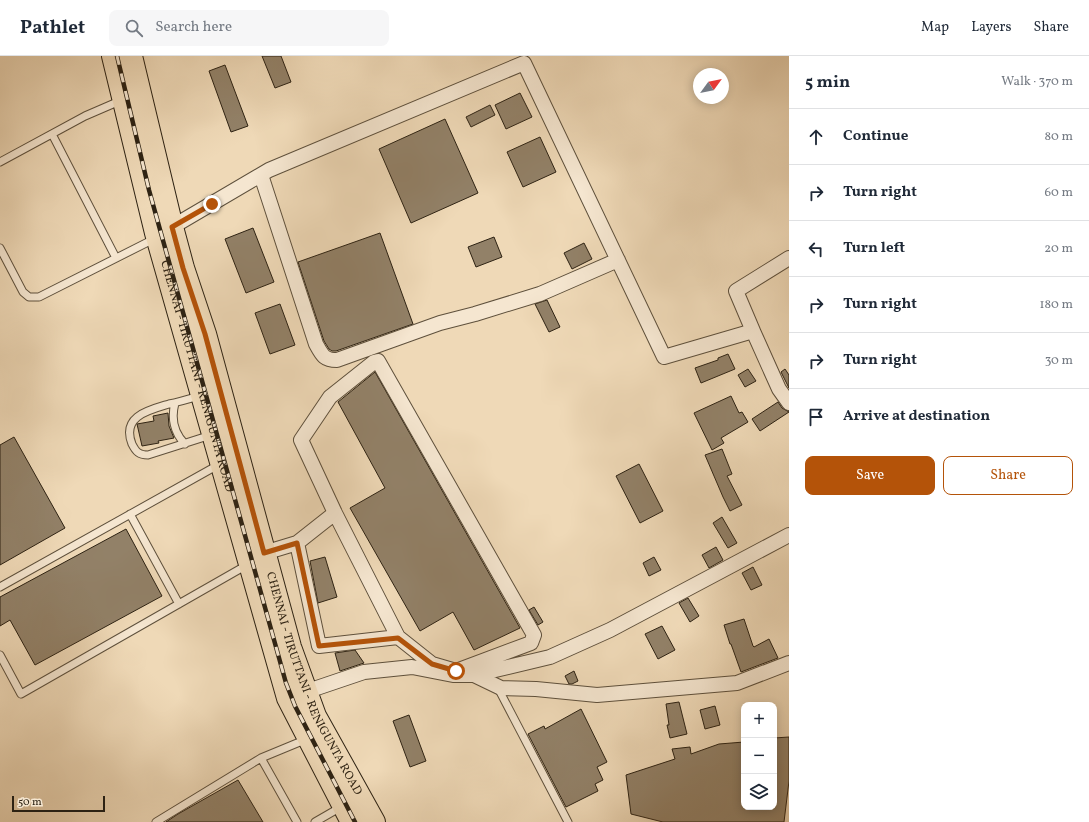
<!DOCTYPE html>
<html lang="en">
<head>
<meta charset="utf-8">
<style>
	body { margin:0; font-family:Vollkorn,serif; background:#f6f6f7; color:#1f2937 }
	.controls { position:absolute; right:12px; bottom:12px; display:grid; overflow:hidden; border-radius:8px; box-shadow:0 2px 10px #0003 }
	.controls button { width:36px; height:36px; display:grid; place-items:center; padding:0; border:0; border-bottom:1px solid #e0e1e3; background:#fff; color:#1f2937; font:20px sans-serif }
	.compass { position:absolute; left:693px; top:12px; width:36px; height:36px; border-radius:50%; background:#fff; box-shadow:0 2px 10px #0003; rotate:57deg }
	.scale { position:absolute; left:12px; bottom:10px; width:93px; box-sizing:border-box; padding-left:4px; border:2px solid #2d2213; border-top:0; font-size:11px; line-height:14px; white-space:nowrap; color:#2d2213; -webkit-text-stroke:3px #f5e6d0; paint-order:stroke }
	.stop { position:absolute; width:12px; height:12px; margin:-9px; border:3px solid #b45309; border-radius:50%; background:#fff }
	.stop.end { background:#b45309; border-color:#fff; box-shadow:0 1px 4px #0008 }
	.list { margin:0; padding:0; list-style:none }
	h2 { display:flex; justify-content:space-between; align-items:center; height:52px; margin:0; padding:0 16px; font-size:17px }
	h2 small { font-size:13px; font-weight:400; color:#747a83 }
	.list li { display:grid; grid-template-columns:26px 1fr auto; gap:12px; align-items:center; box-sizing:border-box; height:56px; padding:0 16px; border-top:1px solid #e0e1e3 }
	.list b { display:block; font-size:15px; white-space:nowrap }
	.list em { font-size:13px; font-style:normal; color:#747a83 }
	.actions { display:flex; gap:8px; padding:12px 16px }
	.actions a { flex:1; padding:9px 0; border:1px solid #b45309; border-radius:8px; text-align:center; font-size:14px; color:#b45309 }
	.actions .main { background:#b45309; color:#fff }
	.icon { flex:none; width:22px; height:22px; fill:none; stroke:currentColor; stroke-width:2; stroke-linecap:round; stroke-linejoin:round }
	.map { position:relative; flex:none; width:789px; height:766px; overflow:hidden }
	header { display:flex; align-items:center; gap:24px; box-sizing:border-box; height:56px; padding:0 20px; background:#fff; border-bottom:1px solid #e0e1e3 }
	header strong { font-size:19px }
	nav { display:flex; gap:22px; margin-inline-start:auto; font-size:14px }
	.search { width:280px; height:36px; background:#f6f6f7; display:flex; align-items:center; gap:10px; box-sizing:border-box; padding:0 14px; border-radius:8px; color:#747a83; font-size:15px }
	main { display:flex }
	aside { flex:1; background:#fff }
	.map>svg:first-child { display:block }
	.building { fill:#928168; stroke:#2d2213 }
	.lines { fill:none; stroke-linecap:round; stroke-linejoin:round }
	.lane-casing { stroke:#5e503c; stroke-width:9 }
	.street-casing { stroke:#5e503c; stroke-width:16 }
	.primary-casing { stroke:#2d2213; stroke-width:24 }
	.lane { stroke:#f5e6d0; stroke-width:7 }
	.street { stroke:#f5e6d0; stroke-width:14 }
	.primary { stroke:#efd9b7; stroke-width:22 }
	.rail-casing { stroke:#2d2213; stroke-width:4.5 }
	.rail { stroke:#f5e6d0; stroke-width:3; stroke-dasharray:9; stroke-linecap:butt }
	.route { stroke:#b45309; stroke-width:5 }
	.labels { text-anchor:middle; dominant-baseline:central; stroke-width:3.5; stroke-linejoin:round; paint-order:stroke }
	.street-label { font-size:12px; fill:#2d2213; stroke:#f5e6d0 }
</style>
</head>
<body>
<header>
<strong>Pathlet</strong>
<div class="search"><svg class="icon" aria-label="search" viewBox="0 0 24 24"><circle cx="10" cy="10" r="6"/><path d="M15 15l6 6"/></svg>Search here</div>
<nav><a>Map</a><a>Layers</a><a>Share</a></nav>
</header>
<main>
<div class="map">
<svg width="789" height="766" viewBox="0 0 789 766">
	<rect width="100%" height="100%" fill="#efd9b7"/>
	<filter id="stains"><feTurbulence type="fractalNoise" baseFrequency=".005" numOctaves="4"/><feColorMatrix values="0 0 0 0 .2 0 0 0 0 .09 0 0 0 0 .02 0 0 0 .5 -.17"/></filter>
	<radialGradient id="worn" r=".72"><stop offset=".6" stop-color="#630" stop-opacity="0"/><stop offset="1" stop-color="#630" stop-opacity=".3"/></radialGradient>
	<!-- building -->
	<path class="building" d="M 262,0 L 281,0 L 291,26 L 275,32 Z
		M 225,9 L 248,70 L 231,76 L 209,15 Z
		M 520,37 L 532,61 L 506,73 L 495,49 Z
		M 490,49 L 495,59 L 471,71 L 466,61 Z
		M 445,63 L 478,137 L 411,167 L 379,93 Z
		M 540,81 L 556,116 L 523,131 L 507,96 Z
		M 253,172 L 274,226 L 246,237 L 225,183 Z
		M 380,177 L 413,268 L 336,295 L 332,295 L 329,293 L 324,285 L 298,206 Z
		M 494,181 L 502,201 L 476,211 L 468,191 Z
		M 584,187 L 592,203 L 572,213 L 564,197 Z
		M 547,244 L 560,271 L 549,276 L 535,248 Z
		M 280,248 L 295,289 L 270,298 L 255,257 Z
		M 728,298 L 735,313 L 701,327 L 695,312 L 718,304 L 718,302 Z
		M 748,313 L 756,325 L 745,331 L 738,319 Z
		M 785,313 L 789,319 L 789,332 L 781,316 Z
		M 375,316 L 520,572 L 474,594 L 453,556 L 420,575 L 350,452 L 385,432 L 338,346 Z
		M 731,340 L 739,357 L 742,356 L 748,366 L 721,382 L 724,387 L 712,394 L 694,357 Z
		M 778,346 L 782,352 L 789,356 L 760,375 L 752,363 Z
		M 168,357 L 169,370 L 174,382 L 158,385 L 159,387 L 142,390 L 137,368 L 154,365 L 153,360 Z
		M 14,381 L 65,472 L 0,509 L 0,389 Z
		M 722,393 L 732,418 L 727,420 L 742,449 L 730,455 L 723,441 L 705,399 Z
		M 639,408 L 663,455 L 640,467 L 616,420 Z
		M 722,461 L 737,487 L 728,492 L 713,467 Z
		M 126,473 L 162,540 L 35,609 L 10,564 L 0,570 L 0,541 Z
		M 716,491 L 723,504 L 709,512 L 702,499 Z
		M 325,501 L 337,541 L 318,547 L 310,505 Z
		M 654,501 L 661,514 L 649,520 L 643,507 Z
		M 753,511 L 762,529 L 751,534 L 742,517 Z
		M 688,542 L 699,560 L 690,566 L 679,547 Z
		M 534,551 L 543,566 L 538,569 L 529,554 Z
		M 744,563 L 753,590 L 754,591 L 769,583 L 778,602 L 741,616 L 731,588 L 730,588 L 724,569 Z
		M 662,570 L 675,594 L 658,603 L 645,578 Z
		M 355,594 L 364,607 L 340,615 L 335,597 Z
		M 574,615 L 578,625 L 572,628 L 569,628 L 565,620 Z
		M 679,646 L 687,678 L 670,682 L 667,669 L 669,669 L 666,648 Z
		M 715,650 L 720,669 L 705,673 L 700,654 Z
		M 581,653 L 607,706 L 597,711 L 603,724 L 595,728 L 598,735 L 566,751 L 528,678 L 544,670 L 545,673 Z
		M 409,659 L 426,705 L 410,711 L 393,665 Z
		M 789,681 L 789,725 L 784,766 L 663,766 L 631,758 L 626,719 L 675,703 L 672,693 L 690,691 L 691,698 L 719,688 L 744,686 L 744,751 L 774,751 L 774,682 Z
		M 238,724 L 263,766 L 166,766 L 178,758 Z"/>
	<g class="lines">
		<!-- lane casing -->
		<g class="lane-casing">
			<path id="lane" d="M 52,78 L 116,202
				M 0,106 L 85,60 L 122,44
				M 0,192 L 23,236 L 29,241 L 39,241 L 156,182
				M 199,340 C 189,343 179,346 169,348 C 149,354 121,360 132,388 C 136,396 139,399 148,399 L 211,379
				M 175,347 C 171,362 174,377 185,388
				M 130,458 L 179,548
				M 0,531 L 220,408
				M 0,599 L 21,638 L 247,509
				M 498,632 L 568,766
				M 261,702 L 297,766
				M 156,766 L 261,702 L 307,683
				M 315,766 L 341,751"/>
		</g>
		<!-- street casing -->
		<g class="street-casing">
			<path id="street" d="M 261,119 L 316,288 C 322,299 324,304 337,304 L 440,267 L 475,258 L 540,238 L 618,204
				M 172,171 L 269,114 L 524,7 L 664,301 L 753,275 L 736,235 L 789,202
				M 753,275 L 779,333 L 789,347
				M 378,305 L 534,579 L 531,587 L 456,615 L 432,608 L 398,581 L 335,457 L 301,384 L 330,341 L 374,306 Z
				M 297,487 L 319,590 L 398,581
				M 264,497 L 297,487 L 335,457
				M 474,619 L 501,632 L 536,633 L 597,639 L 737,627 L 789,607
				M 299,638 L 364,616 L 412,611 L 453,619 L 474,619 L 550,601 L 610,574 L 789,479"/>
		</g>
		<!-- primary casing -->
		<g class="primary-casing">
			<g id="primary">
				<path id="s1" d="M 113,0 L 156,177 L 288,642 L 352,766"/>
				<path id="s2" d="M 131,0 L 172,171 L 183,212 L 205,278 L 290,591 L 315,660 L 374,766"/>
			</g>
		</g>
		<!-- lane -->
		<use href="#lane" class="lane"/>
		<!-- street -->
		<use href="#street" class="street"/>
		<!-- primary -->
		<use href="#primary" class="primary"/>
		<!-- rail casing -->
		<g class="rail-casing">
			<path id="rail" d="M 117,0 L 149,134 L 286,627 L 295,650 L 355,766"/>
		</g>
		<!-- rail -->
		<use href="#rail" class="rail"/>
	</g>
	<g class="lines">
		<!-- route -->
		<path class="route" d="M 212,148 L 172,171 L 183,212 L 205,278 L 264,497 L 297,487 L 319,590 L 398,582 L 432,608 L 456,615"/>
	</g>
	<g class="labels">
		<!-- street labels -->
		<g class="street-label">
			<text stroke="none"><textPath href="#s1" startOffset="331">CHENNAI - TIRUTTANI - RENIGUNTA ROAD</textPath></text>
			<text stroke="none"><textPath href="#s2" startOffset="655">CHENNAI - TIRUTTANI - RENIGUNTA ROAD</textPath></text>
		</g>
	</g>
	<rect width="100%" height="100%" filter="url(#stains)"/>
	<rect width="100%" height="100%" fill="url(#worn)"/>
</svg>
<div class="controls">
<button>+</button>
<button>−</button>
<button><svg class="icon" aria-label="layers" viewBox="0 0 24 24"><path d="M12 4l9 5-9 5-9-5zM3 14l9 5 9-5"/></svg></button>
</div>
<svg class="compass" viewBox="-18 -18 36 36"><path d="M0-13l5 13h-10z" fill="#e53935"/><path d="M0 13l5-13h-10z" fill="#747a83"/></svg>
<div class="scale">50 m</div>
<div class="stop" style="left:456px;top:615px"></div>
<div class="stop end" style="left:212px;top:148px"></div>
</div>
<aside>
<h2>5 min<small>Walk · 370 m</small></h2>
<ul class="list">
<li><svg class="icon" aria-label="ahead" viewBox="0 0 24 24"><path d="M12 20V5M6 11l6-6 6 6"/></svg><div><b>Continue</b></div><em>80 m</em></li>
<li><svg class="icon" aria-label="right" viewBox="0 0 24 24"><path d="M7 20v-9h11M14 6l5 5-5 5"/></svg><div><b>Turn right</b></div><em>60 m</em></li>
<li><svg class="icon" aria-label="left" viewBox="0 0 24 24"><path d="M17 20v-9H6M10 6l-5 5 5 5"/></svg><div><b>Turn left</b></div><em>20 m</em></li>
<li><svg class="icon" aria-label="right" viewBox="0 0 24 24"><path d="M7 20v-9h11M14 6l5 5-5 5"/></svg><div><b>Turn right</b></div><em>180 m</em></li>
<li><svg class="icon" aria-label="right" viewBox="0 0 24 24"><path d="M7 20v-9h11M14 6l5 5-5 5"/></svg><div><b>Turn right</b></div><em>30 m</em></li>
<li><svg class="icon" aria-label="arrive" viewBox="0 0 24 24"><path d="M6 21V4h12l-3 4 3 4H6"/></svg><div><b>Arrive at destination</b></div></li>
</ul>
<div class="actions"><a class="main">Save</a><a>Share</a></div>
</aside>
</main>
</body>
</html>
